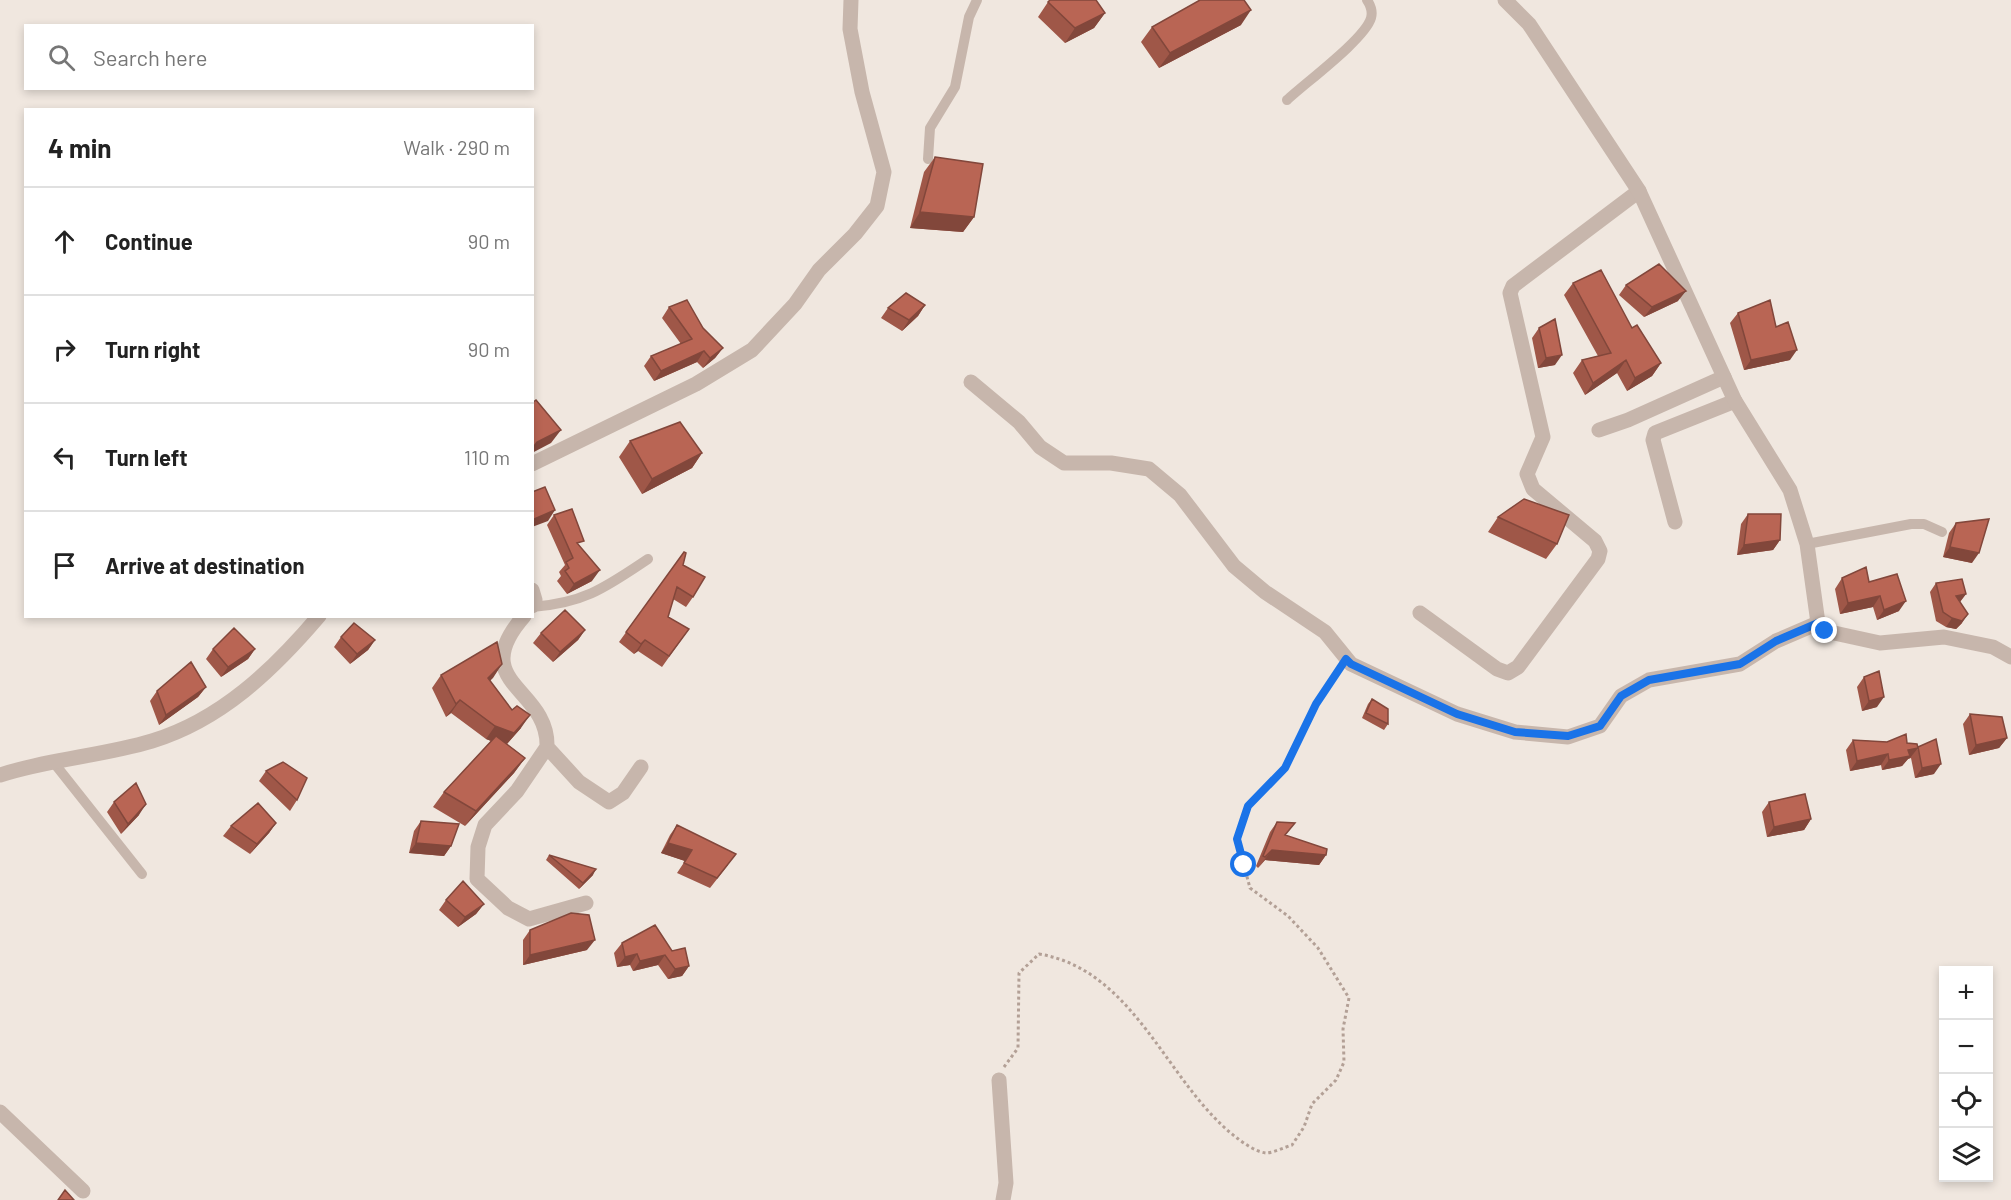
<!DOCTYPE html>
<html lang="en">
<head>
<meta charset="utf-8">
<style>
	body { margin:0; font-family:Barlow,sans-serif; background:#f2f2f2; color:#222 }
	.controls { position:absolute; right:18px; bottom:18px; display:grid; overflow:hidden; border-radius:0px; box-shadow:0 3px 9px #0003 }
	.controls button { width:54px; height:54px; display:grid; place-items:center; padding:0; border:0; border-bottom:2px solid #e0e0e0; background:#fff; color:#222; font:30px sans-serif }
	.stop { position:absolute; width:18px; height:18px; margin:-14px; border:4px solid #1a73e8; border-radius:50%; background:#fff }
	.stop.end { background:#1a73e8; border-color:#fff; box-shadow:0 2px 6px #0008 }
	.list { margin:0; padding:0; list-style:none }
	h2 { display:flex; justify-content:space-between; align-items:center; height:78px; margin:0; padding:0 24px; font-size:26px }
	h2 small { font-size:20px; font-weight:400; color:#767676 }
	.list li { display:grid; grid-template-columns:39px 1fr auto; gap:18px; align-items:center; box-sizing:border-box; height:108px; padding:0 24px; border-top:2px solid #e0e0e0 }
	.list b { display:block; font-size:22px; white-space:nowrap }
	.list em { font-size:20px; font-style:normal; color:#767676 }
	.icon { flex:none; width:33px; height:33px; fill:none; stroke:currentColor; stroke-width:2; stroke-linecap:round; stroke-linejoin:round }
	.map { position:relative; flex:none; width:2011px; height:1200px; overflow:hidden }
	.search { position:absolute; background:#fff; box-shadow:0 3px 9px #0003; left:24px; top:24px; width:510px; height:66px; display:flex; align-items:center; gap:15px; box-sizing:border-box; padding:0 21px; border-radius:0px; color:#767676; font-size:22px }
	.panel { position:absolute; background:#fff; box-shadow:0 3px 9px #0003; left:24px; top:108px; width:510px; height:510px; border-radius:0px }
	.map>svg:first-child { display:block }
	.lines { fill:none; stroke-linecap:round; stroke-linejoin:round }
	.path { stroke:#b3a096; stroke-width:3; stroke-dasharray:3 3; stroke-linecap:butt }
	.service { stroke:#c7b6ac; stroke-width:10 }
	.minor { stroke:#c7b6ac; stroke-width:15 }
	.tertiary { stroke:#c7b6ac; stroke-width:15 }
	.wall { fill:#9f5748 }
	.shaded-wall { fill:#82473b }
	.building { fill:#b96554; stroke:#82473b; stroke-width:1.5 }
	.route { stroke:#1a73e8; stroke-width:8 }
</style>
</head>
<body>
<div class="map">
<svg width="2011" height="1200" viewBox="0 0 2011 1200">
	<rect width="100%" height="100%" fill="#f0e7df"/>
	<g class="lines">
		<!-- path -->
		<path class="path" d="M 1004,1067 L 1018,1048 L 1019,973 L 1039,954 C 1136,970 1167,1085 1237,1138 C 1245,1144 1256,1152 1266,1153 C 1273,1153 1285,1147 1292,1145 L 1304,1127 L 1312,1104 L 1336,1080 L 1344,1062 L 1343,1029 L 1349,998 L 1318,948 L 1288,916 L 1250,888 L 1237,839 L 1248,806 L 1285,768 L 1316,704 L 1337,673"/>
		<!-- service -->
		<path class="service" d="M 1287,100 C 1305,83 1365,39 1371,18 C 1373,11 1371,6 1367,0
			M 928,159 L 930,128 L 955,87 L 969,17 L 977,0
			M 1807,544 L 1911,524 L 1924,524 L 1942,532
			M 532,607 C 585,603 606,587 648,559
			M 54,763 L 142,874"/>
		<!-- minor -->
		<path class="minor" d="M 971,382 L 1019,422 L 1040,447 L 1064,463 L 1111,463 L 1149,469 L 1180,495 L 1234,566 L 1265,592 L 1325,632 L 1351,664 L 1457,714 L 1515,732 L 1568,737 L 1600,726 L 1621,696 L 1649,680 L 1740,664 L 1776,641 L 1818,623
			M 1599,430 L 1628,420 L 1724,377
			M 532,464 L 696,384 L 752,350 L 795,304 L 819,270 L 855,234 L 877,206 L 884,172 L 862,92 L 850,29 L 851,0
			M 1675,522 L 1653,440 L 1655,433 L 1735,401
			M 532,590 L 535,600 L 532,606
			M 1420,613 L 1497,669 L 1508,673 L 1518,667 L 1598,559 L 1600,551 L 1595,541 L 1533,489 L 1527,474 L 1543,437 L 1510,293 L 1513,286 L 1639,191
			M 524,616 C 465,684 549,687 547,747 L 579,782 L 609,802 L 623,793 L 641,767
			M 547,747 L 517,791 L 485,825 L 478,847 L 477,879 L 508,908 L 529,919 L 586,903
			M 0,775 C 49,759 102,756 152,741 C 221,720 273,670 319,616
			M 999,1080 L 1006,1183 L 1003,1200
			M 0,1112 L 83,1191"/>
		<!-- tertiary -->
		<path class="tertiary" d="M 1505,0 L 1529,24 L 1639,191 L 1735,401 L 1790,490 L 1807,544 L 1818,623 L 1825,631 L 1880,643 L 1944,637 L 1993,647 L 2011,657"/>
	</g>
	<!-- wall -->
	<path class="wall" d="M 1048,2 L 1105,13 L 1094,28 L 1065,43 L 1038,17 Z
		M 1241,25 L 1159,68 L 1141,42 L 1152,27 Z
		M 935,157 L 974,217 L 963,232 L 910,228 L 924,172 Z
		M 1573,283 L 1632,328 L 1661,363 L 1652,376 L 1627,391 L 1617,373 L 1585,395 L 1573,373 L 1582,360 L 1598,356 L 1564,295 Z
		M 1626,285 L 1678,301 L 1644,317 L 1619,295 Z
		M 925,305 L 918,316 L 902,331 L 881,318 L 888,308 Z
		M 669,307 L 703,328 L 723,348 L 715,358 L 703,368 L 697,362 L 654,381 L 644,366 L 651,356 L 681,344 L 662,318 Z
		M 1738,313 L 1776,327 L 1790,360 L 1744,370 L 1730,323 Z
		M 1539,328 L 1555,365 L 1538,368 L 1532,338 Z
		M 630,441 L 702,453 L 692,468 L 642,494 L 619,457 Z
		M 1748,514 L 1780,540 L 1773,550 L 1737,555 L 1741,524 Z
		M 554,515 L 580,546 L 592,581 L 567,594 L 557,581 L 561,576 L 559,572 L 565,565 L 547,525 Z
		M 1498,517 L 1557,544 L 1546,559 L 1488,532 Z
		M 1956,523 L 1972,563 L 1943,557 L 1949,533 Z
		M 684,552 L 683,565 L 693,597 L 686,607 L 673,599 L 668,617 L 689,629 L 662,667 L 638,651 L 634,654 L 619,642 Z
		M 1842,578 L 1869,582 L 1899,611 L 1877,620 L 1873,607 L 1840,614 L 1835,589 Z
		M 1936,583 L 1966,594 L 1960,602 L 1962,623 L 1956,629 L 1946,627 L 1936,621 L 1930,592 Z
		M 585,630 L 578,640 L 553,662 L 533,643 L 541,633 Z
		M 341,637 L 375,640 L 368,650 L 350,664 L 334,647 Z
		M 213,649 L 255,649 L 248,659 L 221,677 L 206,659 Z
		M 502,664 L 490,681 L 521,728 L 507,744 L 525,758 L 514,773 L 465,826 L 433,807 L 444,792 L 491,741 L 486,739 L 451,713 L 446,717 L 432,688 L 441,675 Z
		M 1864,677 L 1877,707 L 1862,711 L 1857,687 Z
		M 206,687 L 198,697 L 159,725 L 150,701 L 157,691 Z
		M 1372,699 L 1388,724 L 1384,730 L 1362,718 L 1368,704 Z
		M 1970,714 L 2007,738 L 1999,748 L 1969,755 L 1963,724 Z
		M 1853,740 L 1907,743 L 1917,748 L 1934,774 L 1915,778 L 1911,758 L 1908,759 L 1902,766 L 1882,770 L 1881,765 L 1850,771 L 1846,750 Z
		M 266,771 L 297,800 L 290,811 L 259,781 Z
		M 114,802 L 139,815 L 121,834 L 107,812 Z
		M 1769,802 L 1811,819 L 1804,830 L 1767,837 L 1762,812 Z
		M 421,821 L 451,846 L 444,856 L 409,853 L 414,831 Z
		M 1277,822 L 1286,836 L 1326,855 L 1319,865 L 1265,860 L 1258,868 L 1256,866 L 1270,832 Z
		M 276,823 L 269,833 L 250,854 L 223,836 L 231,826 Z
		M 677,825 L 728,865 L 710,888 L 677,873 L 685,861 L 661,853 L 670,835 Z
		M 549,855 L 593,875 L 579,889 L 546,860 Z
		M 446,900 L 484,904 L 476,914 L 458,927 L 439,910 Z
		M 530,930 L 587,950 L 523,965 L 523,940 Z
		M 622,943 L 672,951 L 689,966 L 682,976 L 668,979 L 658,965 L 633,971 L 630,965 L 617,967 L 614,953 Z"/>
	<!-- shaded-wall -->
	<path class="shaded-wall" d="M 1251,10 L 1241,25 L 1159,68 L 1170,53 Z
		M 1105,13 L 1094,28 L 1065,43 L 1075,28 Z
		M 920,212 L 974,217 L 963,232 L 910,228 Z
		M 1686,291 L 1678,301 L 1644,317 L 1652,307 Z
		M 925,305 L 918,316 L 902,331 L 909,320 Z
		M 723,348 L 715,358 L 703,368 L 710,358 Z
		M 1797,350 L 1790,360 L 1744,370 L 1751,360 Z
		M 704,351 L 697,362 L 654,381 L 661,371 Z
		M 1562,355 L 1555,365 L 1538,368 L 1546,358 Z
		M 1626,360 L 1617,373 L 1585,395 L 1593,383 Z
		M 1661,363 L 1652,376 L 1627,391 L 1635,378 Z
		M 561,430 L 551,443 L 532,453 L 532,448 L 537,442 Z
		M 702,453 L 692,468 L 642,494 L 652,479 Z
		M 555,510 L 548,521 L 532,527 L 532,520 Z
		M 1780,540 L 1773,550 L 1737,555 L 1744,545 Z
		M 1950,547 L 1979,553 L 1972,563 L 1943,557 Z
		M 600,570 L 592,581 L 567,594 L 574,584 Z
		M 1966,594 L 1959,603 L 1956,596 Z
		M 1880,596 L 1873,607 L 1840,614 L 1848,603 Z
		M 1906,601 L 1899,611 L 1877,620 L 1884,610 Z
		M 1968,614 L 1962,623 L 1956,629 L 1946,627 L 1952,618 Z
		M 585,630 L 578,640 L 553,662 L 560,652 Z
		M 375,640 L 368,650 L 350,664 L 357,654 Z
		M 645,640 L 638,651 L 634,654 L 641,644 Z
		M 255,649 L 248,659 L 221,677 L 228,667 Z
		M 502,664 L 493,678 L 478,692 L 488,678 Z
		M 206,687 L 198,697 L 159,725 L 166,715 Z
		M 1884,697 L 1877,707 L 1862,711 L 1869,701 Z
		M 460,700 L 451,713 L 446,717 L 456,704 Z
		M 530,715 L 521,728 L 505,746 L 486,739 L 495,726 Z
		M 2007,738 L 1999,748 L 1969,755 L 1976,745 Z
		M 1918,748 L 1910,758 L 1908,759 L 1902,766 L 1882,770 L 1889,760 L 1908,750 Z
		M 1888,754 L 1881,765 L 1850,771 L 1857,761 Z
		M 525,758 L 514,773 L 465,826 L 476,811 Z
		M 1941,764 L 1934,774 L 1915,778 L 1922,768 Z
		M 146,804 L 139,815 L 121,834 L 128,824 Z
		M 1811,819 L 1804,830 L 1767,837 L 1774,827 Z
		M 276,823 L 269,833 L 250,854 L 257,844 Z
		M 416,843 L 451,846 L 444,856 L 409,853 Z
		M 668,843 L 692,850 L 685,861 L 661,853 Z
		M 1272,850 L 1326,855 L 1319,865 L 1265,860 L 1258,868 Z
		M 596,869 L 593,875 L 579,889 L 583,883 Z
		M 484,904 L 476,914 L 458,927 L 465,917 Z
		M 595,940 L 587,950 L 523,965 L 530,955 Z
		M 637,954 L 630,965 L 617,967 L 625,957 Z
		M 665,955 L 658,965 L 633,971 L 640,961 Z
		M 689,966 L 682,976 L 668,979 L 675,969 Z"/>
	<!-- building -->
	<path class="building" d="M 1050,0 L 1096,0 L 1105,13 L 1075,28 L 1048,2 Z
		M 1200,0 L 1244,0 L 1251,10 L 1170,53 L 1152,27 Z
		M 935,157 L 983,164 L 974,217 L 920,212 Z
		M 1659,264 L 1686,291 L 1652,307 L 1626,285 Z
		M 1601,270 L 1632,328 L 1637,325 L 1661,363 L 1635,378 L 1626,360 L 1593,383 L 1582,360 L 1611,353 L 1573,283 Z
		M 906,293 L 925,305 L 909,320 L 888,308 Z
		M 687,300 L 703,328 L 723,348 L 710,358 L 704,351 L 661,371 L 651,356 L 692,339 L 669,307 Z
		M 1770,300 L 1776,327 L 1788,322 L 1797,350 L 1751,360 L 1738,313 Z
		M 1555,319 L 1562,355 L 1546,358 L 1539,328 Z
		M 536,400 L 561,430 L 537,442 L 532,449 L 532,403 Z
		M 680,422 L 702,453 L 652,479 L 630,441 Z
		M 545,487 L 555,510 L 532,520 L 532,492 Z
		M 1524,499 L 1569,515 L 1557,544 L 1498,517 Z
		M 572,509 L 584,541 L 577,543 L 600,570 L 574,584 L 565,571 L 569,568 L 566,562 L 573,558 L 554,515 Z
		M 1748,514 L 1781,514 L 1780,540 L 1744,545 Z
		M 1989,519 L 1979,553 L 1950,547 L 1956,523 Z
		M 684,552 L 686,553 L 683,565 L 705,577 L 693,597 L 677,587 L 668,617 L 689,629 L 669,656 L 645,640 L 641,644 L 626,632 Z
		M 1866,567 L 1869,582 L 1897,574 L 1906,601 L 1884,610 L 1880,596 L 1848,603 L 1842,578 Z
		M 1962,579 L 1966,594 L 1956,596 L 1968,614 L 1962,621 L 1952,618 L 1943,612 L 1936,583 Z
		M 565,610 L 585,630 L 560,652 L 541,633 Z
		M 354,623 L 375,640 L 357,654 L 341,637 Z
		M 234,628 L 255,649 L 228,667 L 213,649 Z
		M 497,642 L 502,664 L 488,678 L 512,710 L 517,706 L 530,715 L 514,733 L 495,726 L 460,700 L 456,704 L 441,675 Z
		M 191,662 L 206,687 L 166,715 L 157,691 Z
		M 1879,671 L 1884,697 L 1869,701 L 1864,677 Z
		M 1372,699 L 1388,709 L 1388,724 L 1366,713 Z
		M 1970,714 L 2002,717 L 2007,738 L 1976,745 Z
		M 1906,734 L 1907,743 L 1917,744 L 1918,748 L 1908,750 L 1910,756 L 1889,760 L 1888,754 L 1857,761 L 1853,740 L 1887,742 Z
		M 496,736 L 525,758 L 476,811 L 444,792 Z
		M 1936,739 L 1941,764 L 1922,768 L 1918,747 Z
		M 283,762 L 307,778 L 297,800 L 266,771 Z
		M 136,783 L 146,804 L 128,824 L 114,802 Z
		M 1805,794 L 1811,819 L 1774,827 L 1769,802 Z
		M 258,803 L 276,823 L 257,844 L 231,826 Z
		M 421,821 L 459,824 L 451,846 L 416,843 Z
		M 1277,822 L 1295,823 L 1285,835 L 1327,849 L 1326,855 L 1272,850 L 1265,857 L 1263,856 Z
		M 677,825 L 736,854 L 717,878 L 684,863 L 692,850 L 668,843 Z
		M 549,855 L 596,869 L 583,883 Z
		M 463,881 L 484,904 L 465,917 L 446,900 Z
		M 571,913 L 589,915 L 595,940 L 530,955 L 530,930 Z
		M 655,925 L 672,951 L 685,948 L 689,966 L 675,969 L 665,955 L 640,961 L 637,954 L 625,957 L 622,943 Z
		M 65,1190 L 74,1200 L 58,1200 Z"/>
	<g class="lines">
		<!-- route -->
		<path class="route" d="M 1244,865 L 1237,839 L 1248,806 L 1285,768 L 1316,704 L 1346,659 L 1351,664 L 1457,714 L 1515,732 L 1568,736 L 1600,726 L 1621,696 L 1649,680 L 1740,664 L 1776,641 L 1818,623 L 1825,631"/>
	</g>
</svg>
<div class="controls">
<button>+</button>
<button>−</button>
<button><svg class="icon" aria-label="locate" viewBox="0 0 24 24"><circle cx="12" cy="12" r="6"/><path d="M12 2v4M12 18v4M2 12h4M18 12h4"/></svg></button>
<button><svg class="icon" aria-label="layers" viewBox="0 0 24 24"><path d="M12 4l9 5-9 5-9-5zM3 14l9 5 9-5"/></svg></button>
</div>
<div class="stop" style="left:1244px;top:865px"></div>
<div class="stop end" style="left:1825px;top:631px"></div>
<div class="search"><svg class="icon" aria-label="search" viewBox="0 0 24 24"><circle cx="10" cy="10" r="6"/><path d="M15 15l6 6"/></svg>Search here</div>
<section class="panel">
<h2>4 min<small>Walk · 290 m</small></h2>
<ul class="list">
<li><svg class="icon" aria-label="ahead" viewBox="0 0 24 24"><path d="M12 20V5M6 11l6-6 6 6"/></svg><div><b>Continue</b></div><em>90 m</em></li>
<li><svg class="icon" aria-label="right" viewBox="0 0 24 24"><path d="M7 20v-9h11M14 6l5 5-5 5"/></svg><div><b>Turn right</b></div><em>90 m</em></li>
<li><svg class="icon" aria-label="left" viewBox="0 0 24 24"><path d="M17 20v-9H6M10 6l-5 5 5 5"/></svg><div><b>Turn left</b></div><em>110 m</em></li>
<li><svg class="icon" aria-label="arrive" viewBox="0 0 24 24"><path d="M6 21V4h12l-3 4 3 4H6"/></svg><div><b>Arrive at destination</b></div></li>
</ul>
</section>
</div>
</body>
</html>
